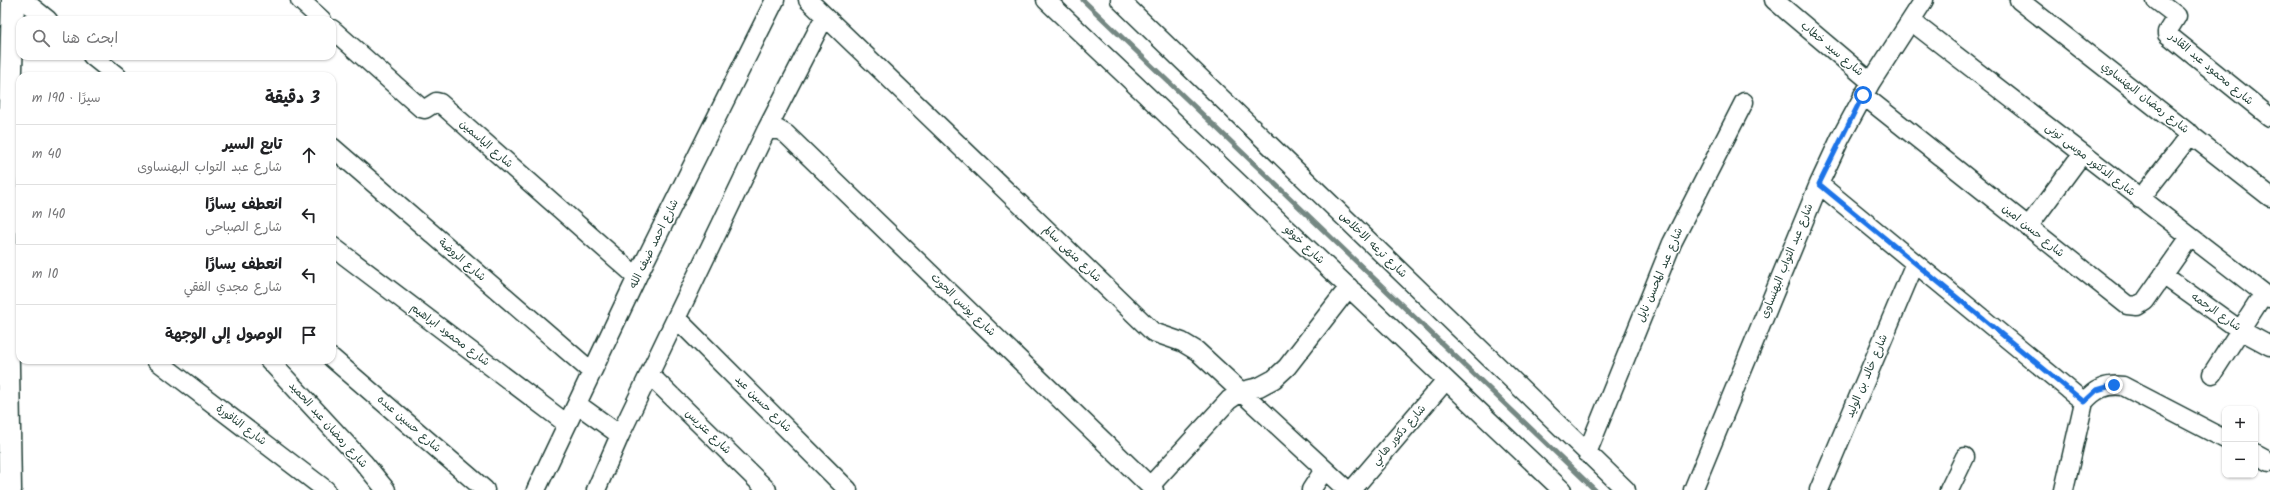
<!DOCTYPE html>
<html lang="ar">
<head>
<meta charset="utf-8">
<style>
	body { margin:0; font-family:Kalam,"Playpen Sans Arabic",sans-serif; background:#f6f6f6; color:#202124; direction:rtl }
	.controls { position:absolute; right:12px; bottom:12px; display:grid; overflow:hidden; border-radius:8px; box-shadow:0 1px 3px #0004 }
	.controls button { width:36px; height:36px; display:grid; place-items:center; padding:0; border:0; border-bottom:1px solid #e0e0e0; background:#fff; color:#202124; font:20px sans-serif }
	.stop { position:absolute; width:12px; height:12px; margin:-9px; border:3px solid #1a73e8; border-radius:50%; background:#fff }
	.stop.end { background:#1a73e8; border-color:#fff; box-shadow:0 1px 4px #0008 }
	.list { margin:0; padding:0; list-style:none }
	h2 { display:flex; justify-content:space-between; align-items:center; height:52px; margin:0; padding:0 16px; font-size:17px }
	h2 small { font-size:13px; font-weight:400; color:#757577 }
	.list li { display:grid; grid-template-columns:26px 1fr auto; gap:12px; align-items:center; box-sizing:border-box; height:60px; padding:0 16px; border-top:1px solid #e0e0e0 }
	.list b { display:block; font-size:15px; white-space:nowrap }
	.list p { margin:0; font-size:13px; white-space:nowrap; color:#757577 }
	.list em { font-size:13px; font-style:normal; color:#757577 }
	.icon { flex:none; width:22px; height:22px; fill:none; stroke:currentColor; stroke-width:2; stroke-linecap:round; stroke-linejoin:round }
	.map { position:relative; flex:none; width:2270px; height:490px; overflow:hidden; direction:ltr }
	.search { position:absolute; background:#fff; box-shadow:0 1px 3px #0004; left:16px; top:16px; width:320px; height:44px; display:flex; align-items:center; gap:10px; box-sizing:border-box; padding:0 14px; border-radius:12px; color:#757577; font-size:15px }
	.panel { position:absolute; background:#fff; box-shadow:0 1px 3px #0004; left:16px; top:72px; width:320px; height:292px; border-radius:12px; direction:rtl }
	.map>svg:first-child { display:block }
	.lines { fill:none; stroke-linecap:round; stroke-linejoin:round }
	.stream { stroke:#758883; stroke-width:5 }
	.minor-casing { stroke:#1f3d34; stroke-width:21 }
	.secondary-casing { stroke:#1f3d34; stroke-width:25 }
	.minor { stroke:#fff; stroke-width:18 }
	.secondary { stroke:#fff; stroke-width:22 }
	.route { stroke:#1a73e8; stroke-width:5 }
	.labels { text-anchor:middle; dominant-baseline:central; stroke-width:3; stroke-linejoin:round; paint-order:stroke }
	.street-label { font-size:11px; fill:#1f3d34; stroke:#fff }
</style>
</head>
<body>
<div class="map">
<svg width="2270" height="490" viewBox="0 0 2270 490">
	<rect width="100%" height="100%" fill="#fff"/>
	<filter id="ink" filterUnits="userSpaceOnUse"><feTurbulence type="fractalNoise" baseFrequency=".025" numOctaves="2"/><feDisplacementMap in="SourceGraphic" scale="8" xChannelSelector="R" yChannelSelector="G"/><feConvolveMatrix kernelMatrix="1 2 1 2 8 2 1 2 1" color-interpolation-filters="sRGB"/></filter>
	<g filter="url(#ink)">
		<g class="lines">
			<!-- stream -->
			<path class="stream" d="M 1083,0 L 1595,490"/>
			<!-- minor casing -->
			<g class="minor-casing">
				<path id="minor" d="M 23,0 L 48,20
					M 300,0 L 322,20
					M 808,0 L 1153,332 L 1182,342 L 1197,351 L 1347,490
					M 1046,0 L 1562,490
					M 1120,0 L 1626,490
					M 1774,0 L 1871,82
					M 2019,0 L 2270,197
					M 2156,0 L 2177,16 L 2167,32 L 2167,34 L 2270,117
					M 1911,21 L 2270,298
					M 332,29 L 421,108 L 425,109 L 436,102 L 440,103 L 637,277
					M 92,56 L 117,76
					M 1863,95 L 2127,305 L 2137,306 L 2145,301 L 2190,237
					M 767,129 L 779,130 L 786,134 L 1154,490
					M 332,147 L 592,372
					M 1819,184 L 2084,402
					M 2140,199 L 2191,134
					M 2028,227 L 2082,154
					M 6,246 L 20,257
					M 332,246 L 567,424
					M 2163,275 L 2240,330 L 2270,346
					M 677,319 L 848,490
					M 332,358 L 485,490
					M 156,360 L 326,490
					M 269,360 L 363,462 L 386,490
					M 2212,374 L 2263,295
					M 650,375 L 767,490
					M 577,404 L 620,435
					M 1587,453 L 1672,243 L 1744,102
					M 2255,454 L 2270,462
					M 1150,486 L 1229,400 L 1242,391 L 1259,387 L 1274,379 L 1287,367 L 1349,287
					M 536,490 L 637,277 L 775,0
					M 596,490 L 620,435 L 767,129 L 825,16
					M 1311,490 L 1324,470
					M 1352,490 L 1446,380
					M 1693,490 L 1819,184 L 1840,139 L 1871,82 L 1924,0
					M 1819,490 L 1915,263
					M 1949,490 L 1965,457
					M 2064,490 L 2084,402 C 2095,389 2106,384 2123,386 L 2225,439"/>
			</g>
			<!-- secondary casing -->
			<g class="secondary-casing">
				<path id="secondary" d="M 10,490 L 6,246 L 13,0"/>
			</g>
			<!-- minor -->
			<use href="#minor" class="minor"/>
			<!-- secondary -->
			<use href="#secondary" class="secondary"/>
		</g>
	</g>
	<g class="lines" filter="url(#ink)">
		<!-- route -->
		<path class="route" d="M 1863,95 L 1819,184 L 2084,402 L 2097,390 L 2114,385"/>
	</g>
	<g class="labels">
		<!-- street labels -->
		<g class="street-label">
			<text transform="translate(1832 49) rotate(40)">شارع سيد خطاب</text>
			<text transform="translate(2211 69) rotate(40)">شارع محمود عبد القادر</text>
			<text transform="translate(2145 98) rotate(38)">شارع رمضان البهنساوي</text>
			<text transform="translate(486 144) rotate(41)">شارع الياسمين</text>
			<text transform="translate(2090 160) rotate(38)">شارع الدكتور موسى تونى</text>
			<text transform="translate(2033 231) rotate(39)">شارع حسن امين</text>
			<text transform="translate(654 244) rotate(-64)">شارع احمد ضيف الله</text>
			<text transform="translate(1304 245) rotate(43)">شارع خوفو</text>
			<text transform="translate(1373 245) rotate(44)">شارع ترعه الاخلاص</text>
			<text transform="translate(1072 254) rotate(44)">شارع منهى سالم</text>
			<text transform="translate(462 260) rotate(41)">شارع الروضة</text>
			<text transform="translate(1787 261) rotate(-68)">شارع عبد التواب البهنساوى</text>
			<text transform="translate(1660 275) rotate(-67)">شارع عبد المحسن نايل</text>
			<text transform="translate(963 305) rotate(44)">شارع يونس الحوت</text>
			<text transform="translate(2216 312) rotate(35)">شارع الرحمه</text>
			<text transform="translate(450 335) rotate(37)">شارع محمود ابراهيم</text>
			<text transform="translate(1867 376) rotate(-67)">شارع خالد بن الوليد</text>
			<text transform="translate(763 404) rotate(45)">شارع حسين عيد</text>
			<text transform="translate(409 424) rotate(41)">شارع حسين عبده</text>
			<text transform="translate(241 425) rotate(37)">شارع النافورة</text>
			<text transform="translate(328 425) rotate(48)">شارع رمضان عبد الحميد</text>
			<text transform="translate(708 432) rotate(44)">شارع عتريس</text>
			<text transform="translate(1399 435) rotate(-49)">شارع دكتور هاني</text>
		</g>
	</g>
</svg>
<div class="controls">
<button>+</button>
<button>−</button>
</div>
<div class="stop" style="left:1863px;top:95px"></div>
<div class="stop end" style="left:2114px;top:385px"></div>
<div class="search"><svg class="icon" aria-label="search" viewBox="0 0 24 24"><circle cx="10" cy="10" r="6"/><path d="M15 15l6 6"/></svg>ابحث هنا</div>
<section class="panel">
<h2>3 دقيقة<small>سيرًا · 190 m</small></h2>
<ul class="list">
<li><svg class="icon" aria-label="ahead" viewBox="0 0 24 24"><path d="M12 20V5M6 11l6-6 6 6"/></svg><div><b>تابع السير</b><p>شارع عبد التواب البهنساوى</p></div><em>40 m</em></li>
<li><svg class="icon" aria-label="left" viewBox="0 0 24 24"><path d="M17 20v-9H6M10 6l-5 5 5 5"/></svg><div><b>انعطف يسارًا</b><p>شارع الصباحى</p></div><em>140 m</em></li>
<li><svg class="icon" aria-label="left" viewBox="0 0 24 24"><path d="M17 20v-9H6M10 6l-5 5 5 5"/></svg><div><b>انعطف يسارًا</b><p>شارع مجدي الفقي</p></div><em>10 m</em></li>
<li><svg class="icon" aria-label="arrive" viewBox="0 0 24 24"><path d="M6 21V4h12l-3 4 3 4H6"/></svg><div><b>الوصول إلى الوجهة</b></div></li>
</ul>
</section>
</div>
</body>
</html>
